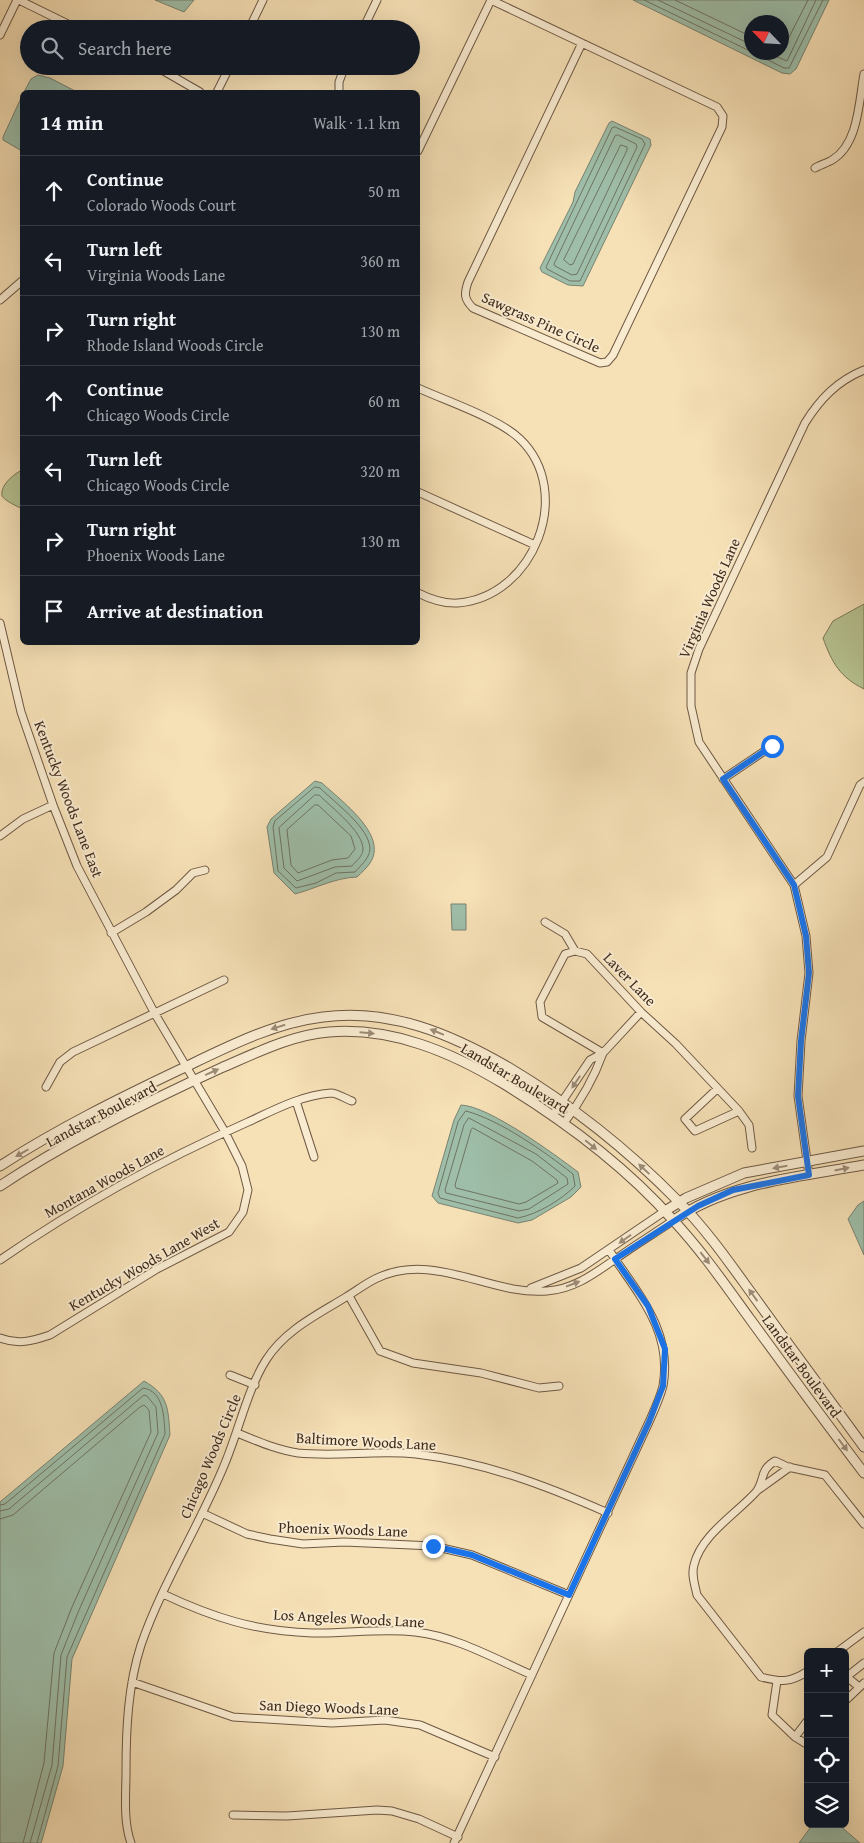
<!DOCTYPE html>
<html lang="en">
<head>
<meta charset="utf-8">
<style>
	body { margin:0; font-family:"Gentium Book Plus",serif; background:#20242c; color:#f1f3f6 }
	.controls { position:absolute; right:15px; bottom:15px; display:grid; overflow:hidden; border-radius:8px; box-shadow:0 5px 20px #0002 }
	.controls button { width:45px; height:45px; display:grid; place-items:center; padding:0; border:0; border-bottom:1px solid #363941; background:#171b24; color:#f1f3f6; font:25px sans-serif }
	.compass { position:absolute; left:744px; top:15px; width:45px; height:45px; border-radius:50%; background:#171b24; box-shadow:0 5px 20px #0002; rotate:295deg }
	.stop { position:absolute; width:15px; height:15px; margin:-11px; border:4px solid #1a73e8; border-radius:50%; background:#fff }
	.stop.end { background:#1a73e8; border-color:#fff; box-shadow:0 1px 5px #0008 }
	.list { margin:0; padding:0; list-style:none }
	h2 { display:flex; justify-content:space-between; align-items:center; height:65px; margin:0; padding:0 20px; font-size:21px }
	h2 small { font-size:16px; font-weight:400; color:#9ea1a6 }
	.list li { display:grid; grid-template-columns:32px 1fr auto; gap:15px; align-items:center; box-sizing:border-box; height:70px; padding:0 20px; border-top:1px solid #363941 }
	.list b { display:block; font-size:19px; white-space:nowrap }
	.list p { margin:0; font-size:16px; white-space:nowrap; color:#9ea1a6 }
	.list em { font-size:16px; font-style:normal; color:#9ea1a6 }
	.icon { flex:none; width:28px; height:28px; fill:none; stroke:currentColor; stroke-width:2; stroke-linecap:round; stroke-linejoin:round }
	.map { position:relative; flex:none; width:864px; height:1843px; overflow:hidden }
	.search { position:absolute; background:#171b24; box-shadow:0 5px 20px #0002; left:20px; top:20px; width:400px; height:55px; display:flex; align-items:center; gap:12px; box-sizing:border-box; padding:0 18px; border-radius:28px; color:#9ea1a6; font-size:19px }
	.panel { position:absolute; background:#171b24; box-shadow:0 5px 20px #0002; left:20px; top:90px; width:400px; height:555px; border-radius:8px }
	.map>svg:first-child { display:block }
	.green { fill:#b7c392; stroke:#7b7758 }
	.water { fill:#9ebea9; stroke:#788371; fill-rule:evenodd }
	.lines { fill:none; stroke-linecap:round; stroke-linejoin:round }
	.shore { stroke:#6e7463; stroke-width:1 }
	.minor-casing { stroke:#6d5843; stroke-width:9 }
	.tertiary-casing { stroke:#6d5843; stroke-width:11 }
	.minor { stroke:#f9ebd0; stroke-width:7 }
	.tertiary { stroke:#f9ebd0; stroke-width:9 }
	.oneway { fill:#9c8b76 }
	.route { stroke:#1a73e8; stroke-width:6 }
	.labels { text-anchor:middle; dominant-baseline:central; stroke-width:4; stroke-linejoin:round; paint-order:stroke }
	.street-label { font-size:15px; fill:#3f2b1d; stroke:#f9ebd0 }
</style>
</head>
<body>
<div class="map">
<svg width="864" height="1843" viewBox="0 0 864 1843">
	<rect width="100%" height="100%" fill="#f6e0b6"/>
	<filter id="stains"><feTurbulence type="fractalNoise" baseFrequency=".004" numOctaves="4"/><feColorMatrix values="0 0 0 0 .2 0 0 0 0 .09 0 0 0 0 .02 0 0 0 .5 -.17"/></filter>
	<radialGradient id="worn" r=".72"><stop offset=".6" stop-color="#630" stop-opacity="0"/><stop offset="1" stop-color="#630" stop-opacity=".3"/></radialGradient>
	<!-- green -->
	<path class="green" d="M 22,470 L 22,509 C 17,506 5,501 2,496 C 0,485 14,474 22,470 Z
		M 864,604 L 864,689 C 840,677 832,663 823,638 L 833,621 Z"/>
	<!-- water -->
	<path class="water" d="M 155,0 L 194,0 L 184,12 Z
		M 633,0 L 829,0 L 796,69 L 790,74 L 782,73 ZM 752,22 L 782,22 L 782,52 L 752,52 Z
		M 38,75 L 50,78 L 77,92 L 24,92 L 31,79 Z
		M 22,96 L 22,151 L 3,140 L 3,137 Z
		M 612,121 L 650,139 L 651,145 L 583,286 L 568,285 L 542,272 L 540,268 L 573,202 L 575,192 L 609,123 Z
		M 315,781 L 322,783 C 340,800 389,835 370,863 C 367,868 361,873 357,877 C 334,878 317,888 295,894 L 274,873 L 267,827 L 271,819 Z
		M 451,904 L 466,904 L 466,930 L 452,930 Z
		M 461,1105 C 489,1106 554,1154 578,1172 L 581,1187 L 571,1197 L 532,1220 L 518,1223 L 438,1203 L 432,1196 L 454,1120 Z
		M 864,1201 L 864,1255 L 848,1219 L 858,1205 Z
		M 144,1381 C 169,1395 168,1409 170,1435 L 72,1659 L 63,1766 L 42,1840 L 41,1843 L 0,1843 L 0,1502 Z
		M 813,1824 L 838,1824 L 860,1843 L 799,1843 Z"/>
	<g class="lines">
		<!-- shore -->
		<path class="shore" d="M 644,0 L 752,52
			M 658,0 L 752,45
			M 675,0 L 752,37
			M 782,51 L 808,0
			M 752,52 L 784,68 L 789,68 L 823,0
			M 766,52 L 787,61 L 816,0
			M 615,127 L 642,139 L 645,144 L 580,281 L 570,281 L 547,269 L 546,267 L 612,128 Z
			M 618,135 L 636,144 L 637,147 L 577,274 L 572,275 L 555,266 L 554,264 L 615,136 Z
			M 621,145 L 627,147 L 627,150 L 573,264 L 570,265 L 564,260 Z
			M 315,787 L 320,788 C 334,802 370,828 370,849 C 369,859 361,865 355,872 L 336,873 L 316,883 L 296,888 L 278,871 L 273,827 L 275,821 Z
			M 315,795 L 319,795 C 331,807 364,832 363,850 C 362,857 356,861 352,866 L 335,867 L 297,881 L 284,868 L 279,828 Z
			M 315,805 L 318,805 L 351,836 L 355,849 L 348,858 L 332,860 L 298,873 L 291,865 L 287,830 Z
			M 466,1111 C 500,1120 545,1152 573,1174 L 575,1186 C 561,1200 538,1214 518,1218 L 440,1198 L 438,1193 L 458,1122 Z
			M 469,1118 L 536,1154 L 567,1178 L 568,1184 L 529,1209 L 519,1211 L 446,1193 L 445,1190 L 464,1125 Z
			M 473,1128 L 532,1161 L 557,1180 L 558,1183 L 526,1202 L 519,1204 L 456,1188 L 455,1185 L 471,1130 Z
			M 0,1505 L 5,1504 L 143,1388 C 164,1391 164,1418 165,1434 L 67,1657 L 58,1766 L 37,1843
			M 0,1511 L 9,1509 L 144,1395 L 147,1396 L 156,1407 L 158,1433 L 79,1610 L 61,1655 L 52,1765 L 30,1843
			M 0,1519 L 13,1515 L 140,1407 L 144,1405 L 149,1410 L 151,1432 L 72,1607 L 54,1653 L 44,1763 L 23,1843"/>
		<!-- minor casing -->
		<g class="minor-casing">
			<path id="minor" d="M 19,0 L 78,29
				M 491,0 L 717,107 L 723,116 L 722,127 L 613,355 L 607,362 L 600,363 L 473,308 C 464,299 464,294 468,282 L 582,43
				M 249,29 L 263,0
				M 363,29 L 377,0
				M 0,35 L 17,0
				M 155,66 L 200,92
				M 217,92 L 230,66
				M 339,92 L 339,82 L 345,66
				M 418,151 L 491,0
				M 815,168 C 820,165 827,163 832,160 C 859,144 859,100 864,74
				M 0,300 L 22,281
				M 418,388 C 446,401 498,418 520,439 C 575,492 534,597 458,603 C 444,604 430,599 418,593
				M 418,492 L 535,545
				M 0,623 L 21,712 L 53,805 L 77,866 L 155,1014 L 225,1132 L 242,1166 L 248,1190 L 243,1212 L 229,1232 L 157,1269 L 50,1335 C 32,1341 18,1345 0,1338
				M 723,779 L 772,746
				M 0,836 L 23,819 L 53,805
				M 794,885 L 827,857 L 860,785 L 864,782
				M 545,922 L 565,934 L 575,951
				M 111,933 L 146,912 L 176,890 L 193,873 L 205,870
				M 603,1053 L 542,1017 L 540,1002 L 565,954 L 575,951 L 587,954 L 641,1012 L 676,1044 L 739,1111 L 749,1125 L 752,1148
				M 46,1087 L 60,1062 L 73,1052 L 224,980
				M 717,1089 L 685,1119 L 695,1131 L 739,1111
				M 296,1101 L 314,1157
				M 553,1115 L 590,1060 L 603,1053 L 641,1012
				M 564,1123 C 580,1102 594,1078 603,1053
				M 809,1175 L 798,1096 L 801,1041 L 809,973 L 806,936 L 794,885 L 699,742 L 691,706 L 691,673 L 699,649 L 805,423 C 820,399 837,381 864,370
				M 0,1260 C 78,1206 162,1160 248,1122 C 274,1110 302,1095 331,1093 C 337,1093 346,1099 352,1101
				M 531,1288 L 581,1268 L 665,1211
				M 349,1296 L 380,1351 L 413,1363 L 481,1373 L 539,1388 L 559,1386
				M 230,1375 L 255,1385
				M 237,1433 C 257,1441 277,1450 298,1453 C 337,1457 377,1450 416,1454 C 484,1462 545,1485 608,1513
				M 758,1490 L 790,1467
				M 202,1513 L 247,1534 L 270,1539 L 303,1544 L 344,1542 L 433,1546 L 472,1555 L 569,1595
				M 163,1594 C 214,1618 255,1631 312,1633 C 346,1634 381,1628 415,1632 C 455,1636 495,1659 532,1675
				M 837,1652 L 864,1632
				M 808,1671 C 790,1683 781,1682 761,1677 L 697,1595 C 695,1585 691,1575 694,1565 C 701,1535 736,1514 756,1492 C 765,1481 759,1470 775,1461 L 788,1467 L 825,1475 L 864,1524
				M 847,1677 L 859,1687
				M 845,1678 L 864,1663
				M 777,1681 L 772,1715 L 795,1737 L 808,1745
				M 132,1682 L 233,1717 L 332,1723 L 385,1720 L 420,1725 L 495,1757
				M 845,1701 L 864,1683
				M 795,1737 L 808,1720
				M 233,1815 L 287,1816 L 377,1810 L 392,1811 L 419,1819 L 458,1837
				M 131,1843 C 123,1821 126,1794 126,1771 C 126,1729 128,1685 141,1645 C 162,1584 198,1528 223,1468 C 238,1434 247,1390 266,1360 C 285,1330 317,1315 346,1297 C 356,1291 365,1284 375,1279 C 434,1250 490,1296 547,1291 C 575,1289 595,1273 617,1258 C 635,1245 655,1233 674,1220
				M 454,1843 L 649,1422 C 654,1411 660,1398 663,1386 C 673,1330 637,1293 609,1250"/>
		</g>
		<!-- tertiary casing -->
		<g class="tertiary-casing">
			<path id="tertiary" d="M 0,1166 C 57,1129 120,1098 181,1069 C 227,1047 273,1023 323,1017 C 390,1008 451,1034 508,1067 C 570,1104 627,1149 678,1201 C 707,1230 731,1265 755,1298 C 791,1348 828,1398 864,1447
				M 0,1186 C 69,1140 146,1102 221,1068 C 256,1053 291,1035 329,1032 C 392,1027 451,1052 504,1084 C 566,1122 625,1166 673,1220 C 702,1251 726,1286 750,1319 C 788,1371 825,1422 864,1473
				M 665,1211 L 686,1198 L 744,1173 L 864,1151
				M 674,1220 C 730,1182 799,1177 864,1165"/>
		</g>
		<!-- minor -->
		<use href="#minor" class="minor"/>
		<!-- tertiary -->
		<use href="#tertiary" class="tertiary"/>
	</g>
	<!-- one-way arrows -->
	<defs><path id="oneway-solid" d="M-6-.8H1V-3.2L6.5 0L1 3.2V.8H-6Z" transform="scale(1.25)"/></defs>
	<g class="oneway">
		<use href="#oneway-solid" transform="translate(278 1027) rotate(163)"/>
		<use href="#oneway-solid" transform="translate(437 1032) rotate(-158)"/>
		<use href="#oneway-solid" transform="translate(367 1033) rotate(5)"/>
		<use href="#oneway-solid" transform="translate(212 1072) rotate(-24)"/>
		<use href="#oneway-solid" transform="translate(576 1082) rotate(124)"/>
		<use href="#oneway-solid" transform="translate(591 1145) rotate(39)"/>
		<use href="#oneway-solid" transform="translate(22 1153) rotate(150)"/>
		<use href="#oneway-solid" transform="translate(780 1167) rotate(170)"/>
		<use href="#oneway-solid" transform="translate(644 1169) rotate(-137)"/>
		<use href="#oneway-solid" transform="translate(842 1169) rotate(-11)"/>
		<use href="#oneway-solid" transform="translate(625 1239) rotate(145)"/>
		<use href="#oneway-solid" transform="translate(705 1258) rotate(52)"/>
		<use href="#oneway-solid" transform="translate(573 1284) rotate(-21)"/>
		<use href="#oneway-solid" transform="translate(753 1295) rotate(-126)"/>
		<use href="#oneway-solid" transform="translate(843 1445) rotate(53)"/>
	</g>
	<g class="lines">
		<!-- route -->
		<path class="route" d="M 433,1546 L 472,1555 L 569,1595 L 649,1422 L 663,1386 L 665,1349 L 648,1306 L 615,1259 L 698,1206 L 733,1190 L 809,1175 L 798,1096 L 801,1041 L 809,973 L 806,936 L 794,885 L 723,779 L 772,746"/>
	</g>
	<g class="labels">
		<!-- street labels -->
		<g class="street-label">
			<text transform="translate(541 322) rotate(24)">Sawgrass Pine Circle</text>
			<text transform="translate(709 598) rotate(-66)">Virginia Woods Lane</text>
			<text transform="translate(69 799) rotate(69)">Kentucky Woods Lane East</text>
			<text transform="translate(630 979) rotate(46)">Laver Lane</text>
			<text transform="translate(515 1078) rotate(31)">Landstar Boulevard</text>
			<text transform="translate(101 1114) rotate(-28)">Landstar Boulevard</text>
			<text transform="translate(104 1181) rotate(-29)">Montana Woods Lane</text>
			<text transform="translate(144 1264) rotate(-30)">Kentucky Woods Lane West</text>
			<text transform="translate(802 1366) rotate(54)">Landstar Boulevard</text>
			<text transform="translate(366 1441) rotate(3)">Baltimore Woods Lane</text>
			<text transform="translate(210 1456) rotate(-67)">Chicago Woods Circle</text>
			<text transform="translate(343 1529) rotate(2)">Phoenix Woods Lane</text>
			<text transform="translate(349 1618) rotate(3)">Los Angeles Woods Lane</text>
			<text transform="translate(329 1707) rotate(2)">San Diego Woods Lane</text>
		</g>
	</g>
	<rect width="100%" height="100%" filter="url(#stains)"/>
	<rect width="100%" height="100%" fill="url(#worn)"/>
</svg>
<div class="controls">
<button>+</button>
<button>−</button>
<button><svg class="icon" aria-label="locate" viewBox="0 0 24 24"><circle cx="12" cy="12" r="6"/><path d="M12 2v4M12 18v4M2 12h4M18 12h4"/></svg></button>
<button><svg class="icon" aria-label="layers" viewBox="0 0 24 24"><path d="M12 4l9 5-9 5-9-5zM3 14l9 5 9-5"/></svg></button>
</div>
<svg class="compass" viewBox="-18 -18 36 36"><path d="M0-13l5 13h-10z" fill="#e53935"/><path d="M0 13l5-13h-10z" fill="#9ea1a6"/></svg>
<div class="stop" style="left:772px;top:746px"></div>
<div class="stop end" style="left:433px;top:1546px"></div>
<div class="search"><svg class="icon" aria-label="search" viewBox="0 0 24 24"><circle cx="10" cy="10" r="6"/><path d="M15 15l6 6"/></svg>Search here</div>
<section class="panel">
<h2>14 min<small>Walk · 1.1 km</small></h2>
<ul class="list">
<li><svg class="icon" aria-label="ahead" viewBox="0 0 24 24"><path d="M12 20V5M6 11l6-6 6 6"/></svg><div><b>Continue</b><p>Colorado Woods Court</p></div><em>50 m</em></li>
<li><svg class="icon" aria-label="left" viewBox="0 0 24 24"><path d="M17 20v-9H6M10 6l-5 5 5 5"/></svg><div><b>Turn left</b><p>Virginia Woods Lane</p></div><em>360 m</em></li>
<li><svg class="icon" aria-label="right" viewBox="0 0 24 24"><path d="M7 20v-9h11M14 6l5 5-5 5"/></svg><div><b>Turn right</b><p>Rhode Island Woods Circle</p></div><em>130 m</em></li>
<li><svg class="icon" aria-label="ahead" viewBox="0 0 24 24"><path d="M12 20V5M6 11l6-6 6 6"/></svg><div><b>Continue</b><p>Chicago Woods Circle</p></div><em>60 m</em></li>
<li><svg class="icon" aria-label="left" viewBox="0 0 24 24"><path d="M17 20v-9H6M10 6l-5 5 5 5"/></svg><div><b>Turn left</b><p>Chicago Woods Circle</p></div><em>320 m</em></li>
<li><svg class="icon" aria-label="right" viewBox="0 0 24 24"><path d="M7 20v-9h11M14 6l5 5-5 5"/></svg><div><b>Turn right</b><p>Phoenix Woods Lane</p></div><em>130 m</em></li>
<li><svg class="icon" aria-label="arrive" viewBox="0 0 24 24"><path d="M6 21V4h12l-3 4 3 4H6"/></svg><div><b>Arrive at destination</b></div></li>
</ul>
</section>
</div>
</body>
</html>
